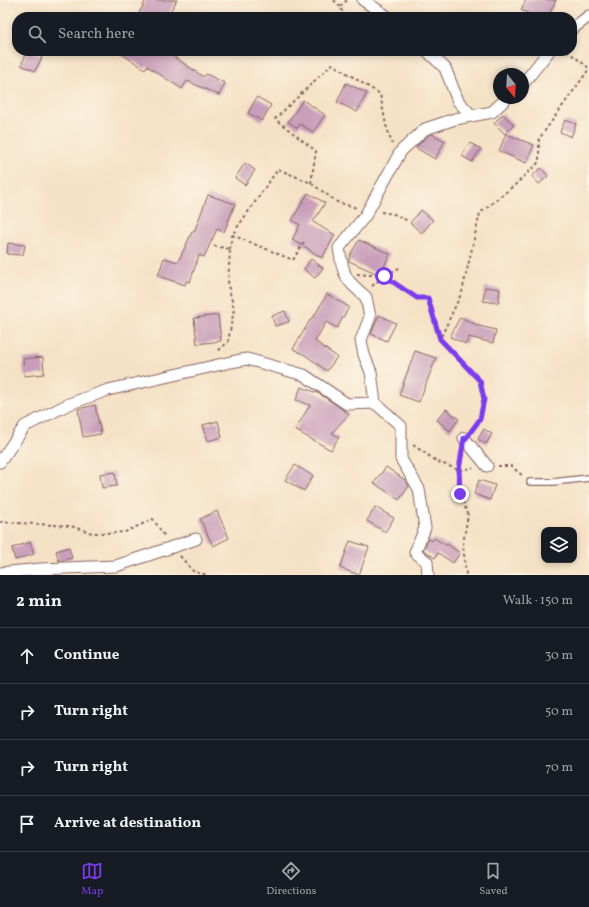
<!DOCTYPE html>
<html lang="en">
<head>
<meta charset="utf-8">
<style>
	body { margin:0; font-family:Vollkorn,serif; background:#20242c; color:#f1f3f6 }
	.controls { position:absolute; right:12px; bottom:12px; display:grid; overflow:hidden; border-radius:8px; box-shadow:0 2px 6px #0003 }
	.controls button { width:36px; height:36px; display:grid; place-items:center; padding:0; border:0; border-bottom:1px solid #363941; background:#171b24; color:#f1f3f6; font:20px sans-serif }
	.compass { position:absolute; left:493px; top:68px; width:36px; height:36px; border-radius:50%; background:#171b24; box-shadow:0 2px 6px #0003; rotate:162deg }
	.stop { position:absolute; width:12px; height:12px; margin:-9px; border:3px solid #7c3aed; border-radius:50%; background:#fff }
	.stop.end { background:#7c3aed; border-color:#fff; box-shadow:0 1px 4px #0008 }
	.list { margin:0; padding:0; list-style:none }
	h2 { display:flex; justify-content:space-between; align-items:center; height:52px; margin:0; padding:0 16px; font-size:17px }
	h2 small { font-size:13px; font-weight:400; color:#9ea1a6 }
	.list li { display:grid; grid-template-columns:26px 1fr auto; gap:12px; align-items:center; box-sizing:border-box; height:56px; padding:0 16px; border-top:1px solid #363941 }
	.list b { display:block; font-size:15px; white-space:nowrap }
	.list em { font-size:13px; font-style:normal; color:#9ea1a6 }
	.icon { flex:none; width:22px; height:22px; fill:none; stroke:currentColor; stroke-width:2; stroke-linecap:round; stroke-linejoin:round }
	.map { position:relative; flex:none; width:589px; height:575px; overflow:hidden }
	.search { position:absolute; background:#171b24; box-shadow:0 2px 6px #0003; left:12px; right:12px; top:12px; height:44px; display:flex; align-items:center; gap:10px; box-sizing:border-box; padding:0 14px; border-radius:16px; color:#9ea1a6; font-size:15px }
	.sheet { height:276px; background:#171b24 }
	nav { display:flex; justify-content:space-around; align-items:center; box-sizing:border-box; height:56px; border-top:1px solid #363941; background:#171b24; font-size:11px; color:#9ea1a6 }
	nav a { display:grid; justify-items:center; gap:2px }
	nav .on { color:#7c3aed }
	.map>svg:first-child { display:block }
	.building { fill:#c99eba }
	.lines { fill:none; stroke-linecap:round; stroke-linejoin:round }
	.service-casing { stroke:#866361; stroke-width:8 }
	.minor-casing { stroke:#866361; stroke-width:13 }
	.path { stroke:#866361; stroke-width:2; stroke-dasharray:3 3; stroke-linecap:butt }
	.service { stroke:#fff; stroke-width:5.5 }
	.minor { stroke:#fff; stroke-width:11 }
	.route { stroke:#7c3aed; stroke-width:5 }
</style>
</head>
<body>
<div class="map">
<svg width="589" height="575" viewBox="0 0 589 575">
	<rect width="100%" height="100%" fill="#fcf5e5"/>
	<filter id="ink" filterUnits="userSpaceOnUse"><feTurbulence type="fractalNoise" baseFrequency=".025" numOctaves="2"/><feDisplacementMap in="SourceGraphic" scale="8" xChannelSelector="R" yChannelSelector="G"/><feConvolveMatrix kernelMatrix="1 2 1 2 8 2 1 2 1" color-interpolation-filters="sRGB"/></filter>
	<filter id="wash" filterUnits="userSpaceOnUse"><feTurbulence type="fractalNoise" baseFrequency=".012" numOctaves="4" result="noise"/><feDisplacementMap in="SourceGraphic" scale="16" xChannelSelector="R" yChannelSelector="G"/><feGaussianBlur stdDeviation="0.9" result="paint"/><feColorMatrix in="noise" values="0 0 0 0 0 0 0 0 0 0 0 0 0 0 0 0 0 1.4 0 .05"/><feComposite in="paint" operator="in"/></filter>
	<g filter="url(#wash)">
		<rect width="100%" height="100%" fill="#f5e2c6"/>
		<g id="blocks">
			<!-- building -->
			<path class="building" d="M 146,0 L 177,0 L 167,17 L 137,17 Z
				M 526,0 L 556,0 L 548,17 L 536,17 L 521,10 Z
				M 28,51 L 42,57 L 35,71 L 21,65 Z
				M 117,51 L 165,51 L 204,77 L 206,74 L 225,83 L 219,95 L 187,81 L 182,89 L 147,66 L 145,69 Z
				M 346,83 L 367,93 L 357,112 L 337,102 Z
				M 257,97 L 271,105 L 262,121 L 248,113 Z
				M 303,100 L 325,115 L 313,132 L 300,124 L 298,128 L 288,122 Z
				M 503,114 L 514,125 L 505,134 L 494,123 Z
				M 565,120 L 576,124 L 571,137 L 560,132 Z
				M 432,134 L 445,141 L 435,159 L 416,148 L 419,144 L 429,135 Z
				M 506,134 L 534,145 L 526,163 L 499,151 Z
				M 470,143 L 481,149 L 472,162 L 462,156 Z
				M 245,163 L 255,170 L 245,185 L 235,178 Z
				M 541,168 L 548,176 L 539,184 L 532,176 Z
				M 308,193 L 325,203 L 313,222 L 335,235 L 322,258 L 309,250 L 309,249 L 292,240 L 300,225 L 292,220 Z
				M 208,195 L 235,204 L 224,232 L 217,229 L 204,257 L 199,255 L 190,282 L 186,281 L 185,285 L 158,276 L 164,258 L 178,262 L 192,232 L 194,232 Z
				M 421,210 L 433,220 L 422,233 L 410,223 Z
				M 359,240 L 390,254 L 380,275 L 349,261 L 350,255 Z
				M 8,243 L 25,245 L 23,255 L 7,254 Z
				M 311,259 L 323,268 L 315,278 L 304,269 Z
				M 485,287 L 500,289 L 498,303 L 483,301 Z
				M 327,294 L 349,307 L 337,328 L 326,322 L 315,341 L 337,357 L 327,371 L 305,355 L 293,349 L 312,317 L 313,318 Z
				M 285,311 L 289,322 L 275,326 L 272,316 Z
				M 218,315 L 221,341 L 197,344 L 194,318 Z
				M 379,315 L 396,323 L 387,341 L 371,334 Z
				M 460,317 L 479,326 L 496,330 L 493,343 L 469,337 L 466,344 L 450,337 Z
				M 415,351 L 436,358 L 419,402 L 399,395 Z
				M 43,357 L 44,374 L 24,376 L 23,359 Z
				M 301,387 L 320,394 L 349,414 L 332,433 L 339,437 L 331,450 L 295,430 L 310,405 L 296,400 Z
				M 95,405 L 101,434 L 83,437 L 78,409 Z
				M 446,409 L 459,419 L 450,431 L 437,420 Z
				M 218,421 L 222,437 L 208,441 L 203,425 Z
				M 484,429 L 492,434 L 486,444 L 478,439 Z
				M 295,465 L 313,476 L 304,491 L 285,480 Z
				M 386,467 L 405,480 L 409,486 L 399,500 L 374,483 Z
				M 115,472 L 117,486 L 102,488 L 100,474 Z
				M 479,480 L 495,485 L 490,500 L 474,494 Z
				M 375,507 L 394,518 L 385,532 L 367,521 Z
				M 217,511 L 229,538 L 213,546 L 200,519 Z
				M 434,538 L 446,545 L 447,544 L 460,553 L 453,563 L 438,553 L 435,558 L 423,550 L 429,539 L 432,541 Z
				M 350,541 L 369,547 L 359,575 L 340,568 Z
				M 30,542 L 34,554 L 15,560 L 12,548 Z
				M 69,547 L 72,558 L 59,561 L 56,551 Z"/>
		</g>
	</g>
	<g filter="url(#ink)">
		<use href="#blocks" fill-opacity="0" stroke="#866361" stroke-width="1"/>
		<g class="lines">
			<!-- service casing -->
			<g class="service-casing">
				<path id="service" d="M 530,482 L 553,482 L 589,478"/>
			</g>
			<!-- minor casing -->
			<g class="minor-casing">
				<path id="minor" d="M 363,0 L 388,17
					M 572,29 L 589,16
					M 427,51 L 445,68 L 458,101 L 472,116
					M 523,84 L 549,51
					M 464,438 L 487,466
					M 0,462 L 25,426 L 69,404 L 108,390 L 231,362 L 247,359 L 304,375 L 347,404 L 375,403
					M 0,573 L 41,569 L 116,566 L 196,539
					M 428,575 L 427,562 L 415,552 L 425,528 L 419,489 L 401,459 L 401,426 L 375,403 L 371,372 L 364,355 L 361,340 L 370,317 L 366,297 C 344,279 344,277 339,248 L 365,216 L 401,151 L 425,129 L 455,119 L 492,112 L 507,98"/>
			</g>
			<!-- path -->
			<path class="path" d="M 334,0 L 340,7
				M 345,17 L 340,7 L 347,0
				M 567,51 L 589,68
				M 311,183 L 316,151 L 275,119 L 332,64 L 380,94 L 386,125 L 392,144
				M 381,212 L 394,214 L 408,221
				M 304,242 L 293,260 L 232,235 L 278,169 L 311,183 L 337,202 L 357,208
				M 214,246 L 230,249 L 228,285 L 234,309 L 228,342 L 217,352
				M 230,249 L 232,235
				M 357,274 L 384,276 L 417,298 L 428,298 L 439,338
				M 372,286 L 384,276 L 399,268
				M 472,430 L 481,419 L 484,399 L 480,381 L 440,339 L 462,292 L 480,213 L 516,184 L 539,162 L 539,139 L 589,69
				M 413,445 L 438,462 L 459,470 L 473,468
				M 462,454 L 459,470 L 460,494 L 468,515 L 463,544 L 466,575
				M 498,466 L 511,466 L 523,476
				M 0,522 L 71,526 L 92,533 L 111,533 L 125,532 L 153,519 L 165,537
				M 180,556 L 194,572 L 208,575"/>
			<!-- service -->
			<use href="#service" class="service"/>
			<!-- minor -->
			<use href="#minor" class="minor"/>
		</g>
	</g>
	<g class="lines" filter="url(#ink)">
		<!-- route -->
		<path class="route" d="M 384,276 L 417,298 L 428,298 L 440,339 L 480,381 L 484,399 L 480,419 L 464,441 L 464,438 L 459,470 L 460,494"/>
	</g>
</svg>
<div class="controls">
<button><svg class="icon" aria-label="layers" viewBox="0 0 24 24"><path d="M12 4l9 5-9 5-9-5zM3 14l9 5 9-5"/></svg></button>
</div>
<svg class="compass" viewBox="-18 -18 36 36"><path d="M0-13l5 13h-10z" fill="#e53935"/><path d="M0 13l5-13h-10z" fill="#9ea1a6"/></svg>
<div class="stop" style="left:384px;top:276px"></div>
<div class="stop end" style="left:460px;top:494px"></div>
<div class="search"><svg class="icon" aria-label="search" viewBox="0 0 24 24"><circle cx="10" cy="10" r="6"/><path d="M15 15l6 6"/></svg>Search here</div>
</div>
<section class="sheet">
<h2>2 min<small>Walk · 150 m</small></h2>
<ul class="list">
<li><svg class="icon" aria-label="ahead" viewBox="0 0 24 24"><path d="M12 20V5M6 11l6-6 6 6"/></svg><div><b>Continue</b></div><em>30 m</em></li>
<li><svg class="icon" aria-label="right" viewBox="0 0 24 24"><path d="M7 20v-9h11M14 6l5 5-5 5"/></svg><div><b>Turn right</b></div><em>50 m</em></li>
<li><svg class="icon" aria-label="right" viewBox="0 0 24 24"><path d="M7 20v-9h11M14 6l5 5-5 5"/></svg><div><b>Turn right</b></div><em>70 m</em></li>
<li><svg class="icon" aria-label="arrive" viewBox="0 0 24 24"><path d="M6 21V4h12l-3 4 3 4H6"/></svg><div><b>Arrive at destination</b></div></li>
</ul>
</section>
<nav>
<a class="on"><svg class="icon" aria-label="map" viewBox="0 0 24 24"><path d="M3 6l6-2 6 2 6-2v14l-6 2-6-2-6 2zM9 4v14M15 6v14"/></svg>Map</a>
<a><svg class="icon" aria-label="directions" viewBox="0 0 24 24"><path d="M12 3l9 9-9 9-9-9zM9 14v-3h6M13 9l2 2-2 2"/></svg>Directions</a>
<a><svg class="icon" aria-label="saved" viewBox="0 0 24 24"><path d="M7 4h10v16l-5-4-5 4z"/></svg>Saved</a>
</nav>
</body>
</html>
